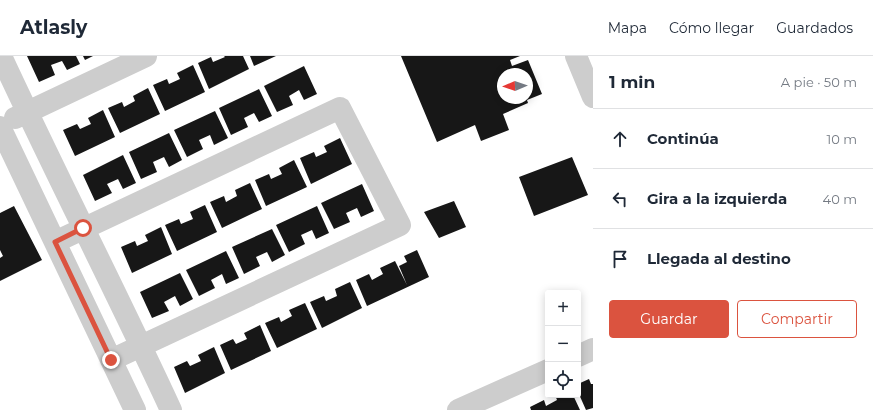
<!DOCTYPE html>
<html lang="es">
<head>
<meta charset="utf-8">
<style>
	body { margin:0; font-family:Montserrat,sans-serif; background:#f6f6f7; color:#1f2937 }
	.controls { position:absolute; right:12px; bottom:12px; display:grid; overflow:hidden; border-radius:4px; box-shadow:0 2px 10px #0003 }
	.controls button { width:36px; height:36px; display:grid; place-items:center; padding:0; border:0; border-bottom:1px solid #e0e1e3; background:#fff; color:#1f2937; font:20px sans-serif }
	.compass { position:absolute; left:497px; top:12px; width:36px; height:36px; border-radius:50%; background:#fff; box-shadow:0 2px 10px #0003; rotate:268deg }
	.stop { position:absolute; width:12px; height:12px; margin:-9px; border:3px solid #db533f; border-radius:50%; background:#fff }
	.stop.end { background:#db533f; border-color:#fff; box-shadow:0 1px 4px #0008 }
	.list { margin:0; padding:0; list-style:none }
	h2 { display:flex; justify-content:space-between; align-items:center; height:52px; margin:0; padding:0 16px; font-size:17px }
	h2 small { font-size:13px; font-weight:400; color:#747a83 }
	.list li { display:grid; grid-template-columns:26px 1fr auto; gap:12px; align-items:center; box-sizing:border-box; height:60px; padding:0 16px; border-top:1px solid #e0e1e3 }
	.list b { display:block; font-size:15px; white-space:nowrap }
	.list em { font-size:13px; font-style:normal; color:#747a83 }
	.actions { display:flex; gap:8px; padding:12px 16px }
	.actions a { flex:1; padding:9px 0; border:1px solid #db533f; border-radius:4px; text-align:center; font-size:14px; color:#db533f }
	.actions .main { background:#db533f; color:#fff }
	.icon { flex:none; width:22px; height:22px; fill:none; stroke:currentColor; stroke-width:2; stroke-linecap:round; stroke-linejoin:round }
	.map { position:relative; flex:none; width:593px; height:354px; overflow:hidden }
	header { display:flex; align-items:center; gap:24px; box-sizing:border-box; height:56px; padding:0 20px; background:#fff; border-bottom:1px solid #e0e1e3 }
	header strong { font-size:19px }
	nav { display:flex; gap:22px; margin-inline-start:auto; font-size:14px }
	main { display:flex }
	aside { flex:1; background:#fff }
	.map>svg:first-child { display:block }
	.building { fill:#171717; fill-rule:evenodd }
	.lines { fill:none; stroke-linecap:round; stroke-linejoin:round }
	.minor { stroke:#cdcdcd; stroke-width:22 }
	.route { stroke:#db533f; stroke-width:5 }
</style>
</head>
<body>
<header>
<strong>Atlasly</strong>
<nav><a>Mapa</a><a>Cómo llegar</a><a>Guardados</a></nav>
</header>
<main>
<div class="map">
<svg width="593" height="354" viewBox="0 0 593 354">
	<rect width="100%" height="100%" fill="#fff"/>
	<!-- building -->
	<path class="building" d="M 27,0 L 76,0 L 80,8 L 67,14 L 62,5 L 51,9 L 55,19 L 39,26 Z
		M 83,0 L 93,0 L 85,4 Z
		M 224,0 L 243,0 L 249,13 L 209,33 L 198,7 L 211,1 L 213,6 L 225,1 Z
		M 250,0 L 276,0 L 254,10 Z
		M 401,0 L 520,0 L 510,4 L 512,10 L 528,4 L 542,38 L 527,44 L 528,47 L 503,58 L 509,74 L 481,85 L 475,69 L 437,86 ZM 503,18 L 527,18 L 527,42 L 503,42 Z
		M 193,9 L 205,36 L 165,55 L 153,29 L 167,23 L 169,28 L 180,23 L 177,17 Z
		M 304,10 L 317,38 L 304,44 L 299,34 L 289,40 L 293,49 L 277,56 L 264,30 Z
		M 148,32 L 160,58 L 120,77 L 108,52 L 122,46 L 124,51 L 135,45 L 133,40 Z
		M 259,33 L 272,60 L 259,66 L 254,57 L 244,62 L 248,71 L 231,79 L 219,52 Z
		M 103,54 L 115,81 L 75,100 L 63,74 L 77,68 L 80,73 L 91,68 L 88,62 Z
		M 215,55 L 228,82 L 214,89 L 210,79 L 199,84 L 203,93 L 187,101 L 174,74 Z
		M 169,77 L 182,104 L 169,111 L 164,101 L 153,106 L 157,116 L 141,123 L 129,96 Z
		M 340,82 L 352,108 L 311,128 L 300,102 L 314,96 L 316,101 L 327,96 L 324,90 Z
		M 123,99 L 136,127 L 123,133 L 118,123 L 107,128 L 112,137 L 95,145 L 83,119 Z
		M 572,101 L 588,139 L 534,160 L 519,121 Z
		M 294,104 L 307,131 L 266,150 L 255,124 L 269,118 L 271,123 L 282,118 L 279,112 Z
		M 250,127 L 262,153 L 222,172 L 210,146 L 224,140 L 226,146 L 237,140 L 235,134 Z
		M 362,128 L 374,155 L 361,161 L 357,152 L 346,157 L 350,166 L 334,173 L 321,147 Z
		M 454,145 L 466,171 L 439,182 L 424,156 Z
		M 205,149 L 217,176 L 177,195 L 165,169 L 179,163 L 181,168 L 193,163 L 190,156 Z
		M 14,150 L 42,204 L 0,225 L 0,202 L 3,200 L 0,194 L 0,157 Z
		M 317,150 L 329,177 L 316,183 L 312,174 L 301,179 L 305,188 L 289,196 L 276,169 Z
		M 161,171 L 172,198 L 132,217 L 121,191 L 135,185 L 137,190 L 148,185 L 145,179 Z
		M 272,173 L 285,199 L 272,206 L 267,196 L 256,201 L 260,210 L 244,218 L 232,191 Z
		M 417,194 L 429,221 L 367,250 L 356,224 L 369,218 L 372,224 L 383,218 L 380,212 L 395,205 L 407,229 L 399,210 L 407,206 L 404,200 Z
		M 226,195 L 239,222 L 226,228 L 222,218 L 211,224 L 215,232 L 199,240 L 186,214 Z
		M 180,217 L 193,243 L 180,250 L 175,240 L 164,246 L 169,255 L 152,262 L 140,236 Z
		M 350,226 L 362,252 L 322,272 L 310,246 L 324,240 L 326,245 L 337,240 L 335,233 Z
		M 305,247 L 317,273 L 277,292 L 265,267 L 279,261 L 281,266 L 292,260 L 289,254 Z
		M 260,269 L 271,295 L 231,314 L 220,289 L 233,283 L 236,288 L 247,283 L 244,277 Z
		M 214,291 L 225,317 L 185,337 L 174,311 L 187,305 L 190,310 L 201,305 L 198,299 Z
		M 589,323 L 591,328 L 593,328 L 593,352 L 586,354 L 578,336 L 578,328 Z
		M 555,339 L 573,339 L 580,354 L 531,354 L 530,351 L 544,344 L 546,350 L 557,344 Z"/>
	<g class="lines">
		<!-- minor -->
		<path class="minor" d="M 1,0 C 56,119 116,235 171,354
			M 576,0 L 593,41
			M 15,62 L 146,0
			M 0,71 L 135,354
			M 55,186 L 340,52 L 400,169 L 111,304
			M 578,300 L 593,293
			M 458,354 L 548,314"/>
	</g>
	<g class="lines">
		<!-- route -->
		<path class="route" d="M 83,172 L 55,186 L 111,304"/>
	</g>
</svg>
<div class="controls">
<button>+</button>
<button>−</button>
<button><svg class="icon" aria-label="locate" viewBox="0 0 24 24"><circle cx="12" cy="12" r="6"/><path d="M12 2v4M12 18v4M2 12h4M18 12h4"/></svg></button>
</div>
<svg class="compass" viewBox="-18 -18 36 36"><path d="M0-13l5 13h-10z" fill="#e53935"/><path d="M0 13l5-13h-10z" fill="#747a83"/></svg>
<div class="stop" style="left:83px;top:172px"></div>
<div class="stop end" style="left:111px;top:304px"></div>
</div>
<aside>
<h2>1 min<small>A pie · 50 m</small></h2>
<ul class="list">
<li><svg class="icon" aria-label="ahead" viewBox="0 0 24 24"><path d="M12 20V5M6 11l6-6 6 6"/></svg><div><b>Continúa</b></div><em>10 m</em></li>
<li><svg class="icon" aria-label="left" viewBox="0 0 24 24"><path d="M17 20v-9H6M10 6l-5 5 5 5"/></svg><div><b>Gira a la izquierda</b></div><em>40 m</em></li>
<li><svg class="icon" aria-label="arrive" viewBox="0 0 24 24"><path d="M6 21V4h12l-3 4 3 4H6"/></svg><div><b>Llegada al destino</b></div></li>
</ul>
<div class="actions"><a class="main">Guardar</a><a>Compartir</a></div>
</aside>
</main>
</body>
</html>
